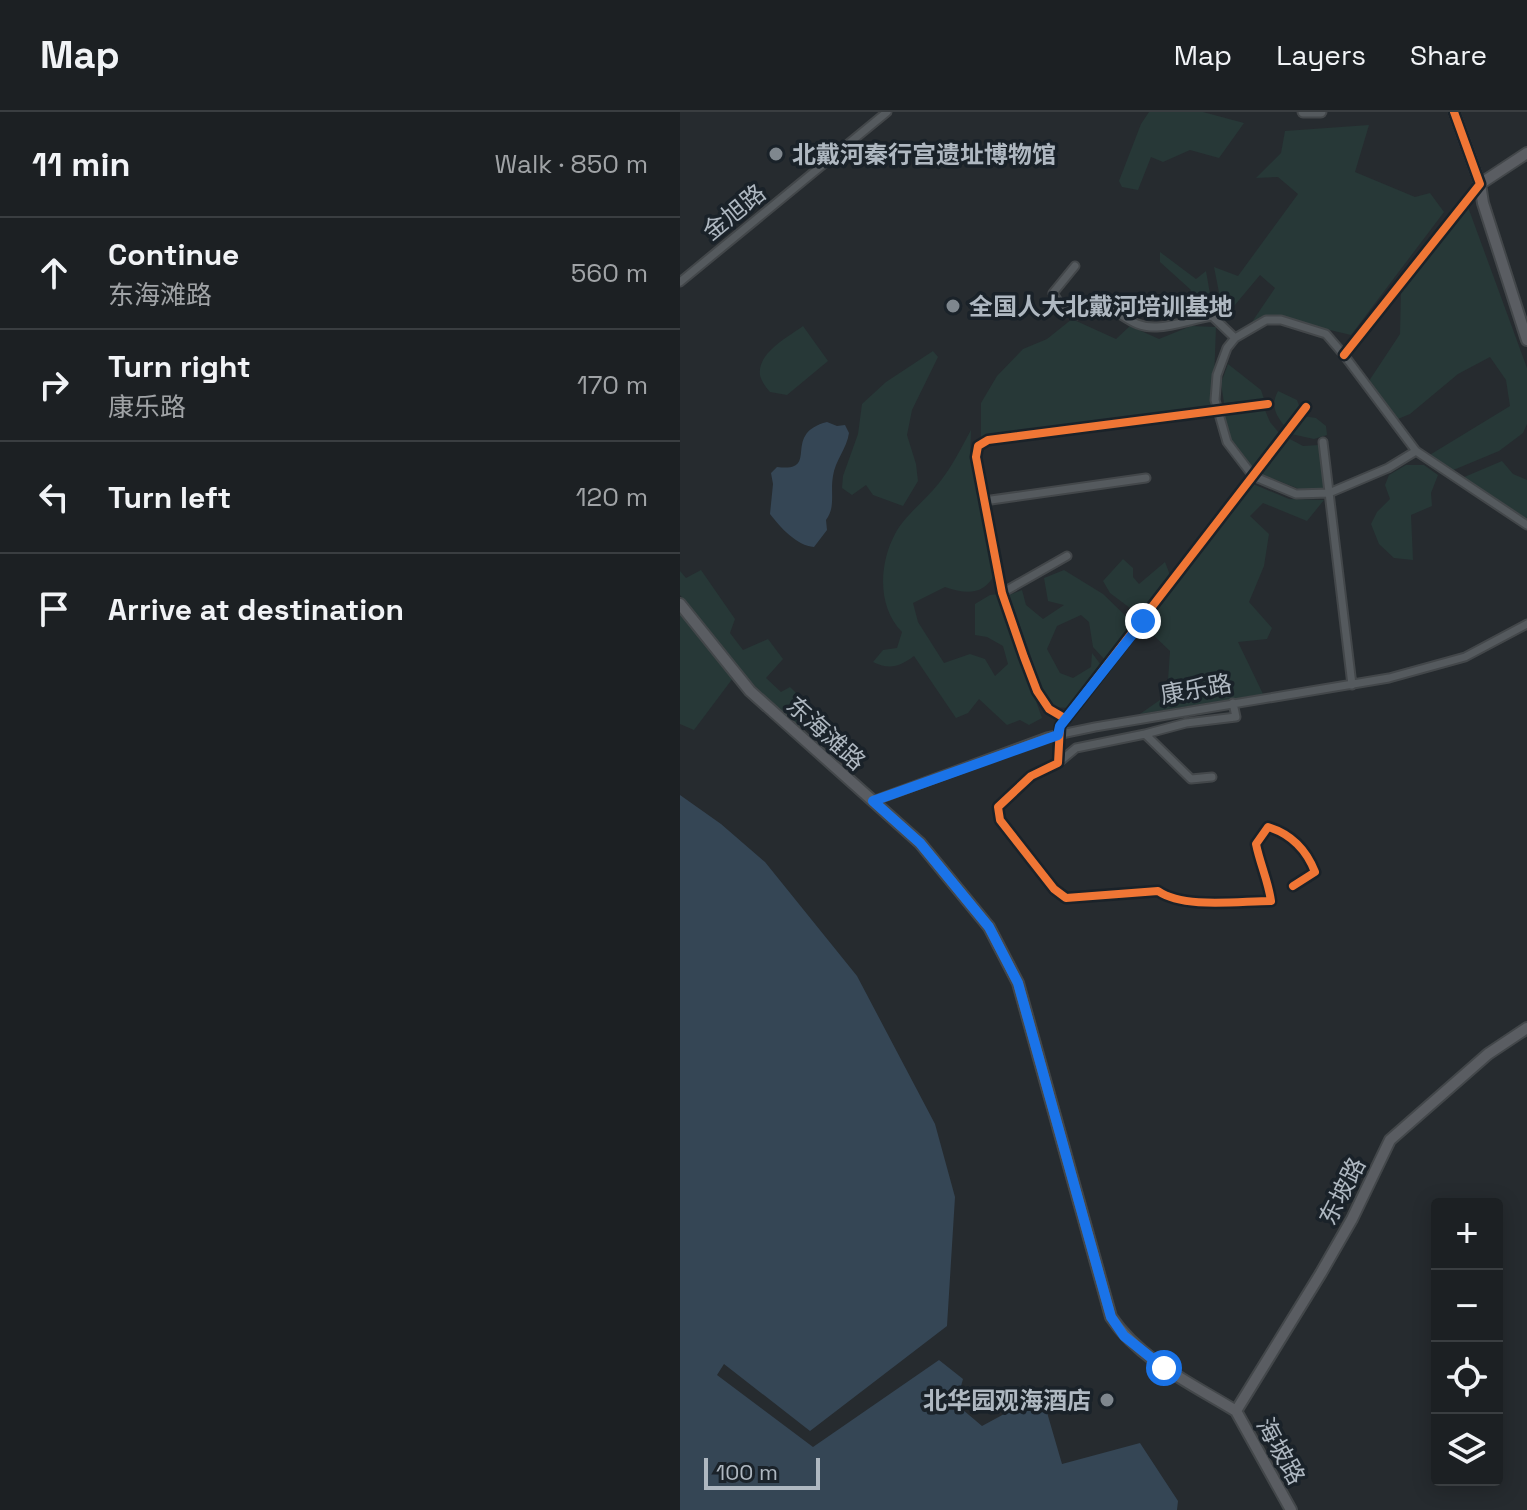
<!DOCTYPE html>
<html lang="en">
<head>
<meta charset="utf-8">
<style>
	body { margin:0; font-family:"Space Grotesk","Noto Sans SC",sans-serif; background:#25282b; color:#f1f3f6 }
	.controls { position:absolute; right:24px; bottom:24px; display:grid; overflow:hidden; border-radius:8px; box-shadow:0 4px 20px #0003 }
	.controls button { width:72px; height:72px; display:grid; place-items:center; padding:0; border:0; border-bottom:2px solid #3a3e41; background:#1c2023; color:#f1f3f6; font:40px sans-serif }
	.scale { position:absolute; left:24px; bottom:20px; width:116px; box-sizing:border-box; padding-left:8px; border:4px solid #afb8c1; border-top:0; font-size:22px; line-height:28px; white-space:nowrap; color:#afb8c1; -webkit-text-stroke:6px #1a2229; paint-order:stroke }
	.stop { position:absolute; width:24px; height:24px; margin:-18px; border:6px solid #1a73e8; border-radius:50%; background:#fff }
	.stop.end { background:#1a73e8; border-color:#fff; box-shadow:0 2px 8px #0008 }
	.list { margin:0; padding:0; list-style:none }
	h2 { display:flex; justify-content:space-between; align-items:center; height:104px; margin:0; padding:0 32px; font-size:34px }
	h2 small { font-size:26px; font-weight:400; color:#a0a3a6 }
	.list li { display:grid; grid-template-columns:52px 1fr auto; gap:24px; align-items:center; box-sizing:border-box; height:112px; padding:0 32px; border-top:2px solid #3a3e41 }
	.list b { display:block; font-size:30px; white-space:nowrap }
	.list p { margin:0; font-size:26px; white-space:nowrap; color:#a0a3a6 }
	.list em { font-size:26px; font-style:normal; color:#a0a3a6 }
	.icon { flex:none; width:44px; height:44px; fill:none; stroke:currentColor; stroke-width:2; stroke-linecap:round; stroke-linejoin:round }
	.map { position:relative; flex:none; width:847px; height:1398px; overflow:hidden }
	header { display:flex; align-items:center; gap:48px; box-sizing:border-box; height:112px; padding:0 40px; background:#1c2023; border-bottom:2px solid #3a3e41 }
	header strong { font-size:38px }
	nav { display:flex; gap:44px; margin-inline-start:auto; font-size:28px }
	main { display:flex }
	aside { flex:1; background:#1c2023 }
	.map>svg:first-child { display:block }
	.green { fill:#273837 }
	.water { fill:#354655 }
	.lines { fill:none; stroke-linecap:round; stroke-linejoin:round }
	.minor-casing { stroke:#43474a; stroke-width:11 }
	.tertiary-casing { stroke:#43474a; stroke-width:13 }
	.secondary-casing { stroke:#43474a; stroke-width:14 }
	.minor { stroke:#555a5e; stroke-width:7 }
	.tertiary { stroke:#555a5e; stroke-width:9 }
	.secondary { stroke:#5a5d62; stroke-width:10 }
	.cycleway-casing { stroke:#1a2229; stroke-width:13 }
	.cycleway { stroke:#f07635; stroke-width:8 }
	.route { stroke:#1a73e8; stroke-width:10 }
	.poi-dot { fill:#7f878e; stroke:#1a2229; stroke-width:3 }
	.labels { text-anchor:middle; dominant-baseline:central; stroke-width:7; stroke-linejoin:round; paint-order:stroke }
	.poi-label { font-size:24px; font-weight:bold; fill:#afb8c1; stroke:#1a2229; text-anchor:start }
	.street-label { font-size:24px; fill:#afb8c1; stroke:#1a2229 }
</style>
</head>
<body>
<header>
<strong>Map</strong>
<nav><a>Map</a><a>Layers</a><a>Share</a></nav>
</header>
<main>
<aside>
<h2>11 min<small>Walk · 850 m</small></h2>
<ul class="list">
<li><svg class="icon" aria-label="ahead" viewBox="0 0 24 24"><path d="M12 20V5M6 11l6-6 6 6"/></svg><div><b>Continue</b><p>东海滩路</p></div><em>560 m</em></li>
<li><svg class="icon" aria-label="right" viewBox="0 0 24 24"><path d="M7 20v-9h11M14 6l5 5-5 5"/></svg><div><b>Turn right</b><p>康乐路</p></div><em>170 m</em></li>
<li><svg class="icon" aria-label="left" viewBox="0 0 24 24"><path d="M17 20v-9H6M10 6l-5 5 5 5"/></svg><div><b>Turn left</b></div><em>120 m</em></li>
<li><svg class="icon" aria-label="arrive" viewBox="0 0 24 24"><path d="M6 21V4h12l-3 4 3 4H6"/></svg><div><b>Arrive at destination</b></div></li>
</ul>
</aside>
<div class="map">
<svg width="847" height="1398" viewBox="0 0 847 1398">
	<rect width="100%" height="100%" fill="#262b2f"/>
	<!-- green -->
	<path class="green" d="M 469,0 L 523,0 L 564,11 L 539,46 L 510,38 L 483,50 L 471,45 L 458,78 L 442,75 L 439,69 L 461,12 Z
		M 689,13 L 675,60 L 735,85 L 750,81 L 764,100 L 671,223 L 587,203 L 572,210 L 595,176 L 580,163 L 544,206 L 534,155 L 558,164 L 618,82 L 598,65 L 576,66 L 601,41 L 605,19 Z
		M 788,95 L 847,256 L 847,312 L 843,321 L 819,339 L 771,359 L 748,344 L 830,294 L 826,268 L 810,245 L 778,262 L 730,302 L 713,309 L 687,272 L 720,222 L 721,179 Z
		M 480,140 L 516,167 L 526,159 L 533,199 L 492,206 L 511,178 L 480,150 Z
		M 392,207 L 436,227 L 450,214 L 479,227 L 511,214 L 536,215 L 533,295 L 301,326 L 301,291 L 317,264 L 343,237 L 367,227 Z
		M 123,214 L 148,249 L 107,283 L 90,280 C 86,275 81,269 80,263 C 77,241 108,225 123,214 Z
		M 253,239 L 258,245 L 232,298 L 227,323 L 236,352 L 238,369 L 223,394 L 193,383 L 186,373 L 172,383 L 162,376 L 163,364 L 178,322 L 182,292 L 206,270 Z
		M 548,252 L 581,278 L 584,287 L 544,291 L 541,271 Z
		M 598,279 L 617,288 L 623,304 L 636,306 L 646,314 L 647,323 L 634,327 L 611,322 C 600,308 588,297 598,279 Z
		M 584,296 L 590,310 L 600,322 L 572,355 L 548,326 L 542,302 Z
		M 291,318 L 290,346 L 315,462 C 303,484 286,482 265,475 L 233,491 L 238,510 L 264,551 L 290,542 L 305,547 L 315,564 L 328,552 L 323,534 L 307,525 L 295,523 L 295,492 L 310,483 L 318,482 L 362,606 L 349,613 L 340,608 L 327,613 L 299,587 L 288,601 L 276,606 L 234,544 C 219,555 210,558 193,550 L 203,538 L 217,536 L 222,520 C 197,495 199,452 215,422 C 225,403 246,388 259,371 C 272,355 281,336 291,318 Z
		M 608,326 L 623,334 L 639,333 L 645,379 L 619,377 L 581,362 Z
		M 822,349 L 833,362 L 847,368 L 847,407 L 782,366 Z
		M 726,353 L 744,353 L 758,363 L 751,381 L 752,394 L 731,403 L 733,448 L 714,446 L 699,432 L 691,412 L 697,400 L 710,387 L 705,373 L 709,363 Z
		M 573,372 L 609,387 L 644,388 L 627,409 L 583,391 L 570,404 L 589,422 L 584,454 L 569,490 L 592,516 L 587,527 L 558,530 L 583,582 L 460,602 L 487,583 L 490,539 L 470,520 L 477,494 Z
		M 443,447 L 453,456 L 453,465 L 459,472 L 485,450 L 490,463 L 458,502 L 430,481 L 423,469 Z
		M 21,458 L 55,507 L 50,521 L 63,538 L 88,527 L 103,547 L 86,566 L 101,580 L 110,575 C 128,593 132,595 119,619 L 68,567 L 0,483 L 0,459 L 6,466 Z
		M 384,458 L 423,482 L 454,512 L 424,547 L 413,535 L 409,510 L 401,503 L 377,514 L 367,537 L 380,561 L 393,566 L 411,555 L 412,541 L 421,553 L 388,596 L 374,595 L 362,576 L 329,483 L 342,478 L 346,493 L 363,507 L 384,493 L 368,489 L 364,466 Z
		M 0,491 L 56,562 L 14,618 L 0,612 Z"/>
	<!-- water -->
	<path class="water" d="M 147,310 L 157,314 L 165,313 L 169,321 C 167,336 155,349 153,364 C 150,380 156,395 146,408 L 147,418 L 134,435 C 117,434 100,415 90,402 L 93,372 L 91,361 L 97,355 C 142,361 100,322 147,310 Z
		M 0,683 L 41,712 L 85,750 L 177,864 L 255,1012 L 275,1085 L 267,1214 L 130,1319 L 44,1252 L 37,1263 L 133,1335 L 259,1248 L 283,1267 L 276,1292 L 302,1314 L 339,1294 L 366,1297 L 382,1352 L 460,1331 L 498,1389 L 497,1398 L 0,1398 Z"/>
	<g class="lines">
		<!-- minor casing -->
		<g class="minor-casing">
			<path id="minor" d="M 395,154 L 373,181 L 379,191 L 396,203 C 437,179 439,217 477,215 C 495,214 514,207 532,204 L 555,226
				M 0,170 L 207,0
				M 664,243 L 800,72
				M 643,330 L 672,573
				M 736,339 L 708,356 L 649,381 L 616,382 L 573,364 L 547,330 L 535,288 L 537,263 L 547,236 L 555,226 L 586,208 L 601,208 L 646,222 L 664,243 L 736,339 L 847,413
				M 304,389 L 466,366
				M 322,481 L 387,444
				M 386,607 L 369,597 L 357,579 L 344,545 L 322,481 L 296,345 L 298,334 L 308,328 L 588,292
				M 465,622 L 506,611 L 556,605 L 553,591
				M 378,651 L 396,636 L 465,622 L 511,667 L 532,665
				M 193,689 L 367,625 L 415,615 L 709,566 L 785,545 L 847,512
				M 613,774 L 635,760 C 626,737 611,722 588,715 L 576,732 C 580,752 588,768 591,789 C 559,789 504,797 478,779 L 386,786 L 374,777 L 320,708 L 318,695 L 351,664 L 378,651 L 380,614 L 626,295"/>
		</g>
		<!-- tertiary casing -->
		<g class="tertiary-casing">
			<path id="tertiary" d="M 623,0 L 641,0
				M 774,0 L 800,72"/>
		</g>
		<!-- secondary casing -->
		<g class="secondary-casing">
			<path id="secondary" d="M 847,41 L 800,72 L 803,91 L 847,228
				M 0,492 L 70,579 L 240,731 L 309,815 L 338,871 L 431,1205 C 460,1248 512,1272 556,1299
				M 556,1299 L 641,1161 L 672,1107 L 710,1028 L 808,942 L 847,916
				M 556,1299 L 611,1398"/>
		</g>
		<!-- minor -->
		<use href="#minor" class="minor"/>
		<!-- tertiary -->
		<use href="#tertiary" class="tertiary"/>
		<!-- secondary -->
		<use href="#secondary" class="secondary"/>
		<!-- cycleway casing -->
		<g class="cycleway-casing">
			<path id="cycleway" d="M 664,243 L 800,72 L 774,0
				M 386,607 L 369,597 L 357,579 L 344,545 L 322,481 L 296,345 L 298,334 L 308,328 L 588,292
				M 613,774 L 635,760 C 626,737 611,722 588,715 L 576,732 C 580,752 588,768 591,789 C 559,789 504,797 478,779 L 386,786 L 374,777 L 320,708 L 318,695 L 351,664 L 378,651 L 380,614 L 626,295"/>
		</g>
		<!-- cycleway -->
		<use href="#cycleway" class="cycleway"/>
	</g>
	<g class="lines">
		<!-- route -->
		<path class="route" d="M 463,509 L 380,614 L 378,623 L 193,689 L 240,731 L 309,815 L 338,871 L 431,1205 L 444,1224 L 484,1256"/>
	</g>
	<!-- markers -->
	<g class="poi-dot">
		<circle cx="96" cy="42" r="8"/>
		<circle cx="273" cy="194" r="8"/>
		<circle cx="427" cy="1288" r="8"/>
	</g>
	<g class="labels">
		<!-- poi labels -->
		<g class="poi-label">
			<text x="112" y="42">北戴河秦行宫遗址博物馆</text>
			<text x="289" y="194">全国人大北戴河培训基地</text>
			<text x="411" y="1288" text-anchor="end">北华园观海酒店</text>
		</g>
		<!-- street labels -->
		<g class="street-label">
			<text transform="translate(54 100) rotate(-39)">金旭路</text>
			<text transform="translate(516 577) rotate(-10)">康乐路</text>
			<text transform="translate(146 621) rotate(42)">东海滩路</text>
			<text transform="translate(662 1079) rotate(-63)">东坡路</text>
			<text transform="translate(601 1339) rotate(61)">海坡路</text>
		</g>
	</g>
</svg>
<div class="controls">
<button>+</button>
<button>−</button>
<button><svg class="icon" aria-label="locate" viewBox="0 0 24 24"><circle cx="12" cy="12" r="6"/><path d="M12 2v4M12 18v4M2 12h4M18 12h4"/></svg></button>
<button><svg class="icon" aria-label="layers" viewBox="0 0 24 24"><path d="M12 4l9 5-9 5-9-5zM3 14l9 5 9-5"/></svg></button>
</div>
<div class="scale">100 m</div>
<div class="stop" style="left:484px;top:1256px"></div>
<div class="stop end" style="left:463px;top:509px"></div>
</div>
</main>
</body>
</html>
